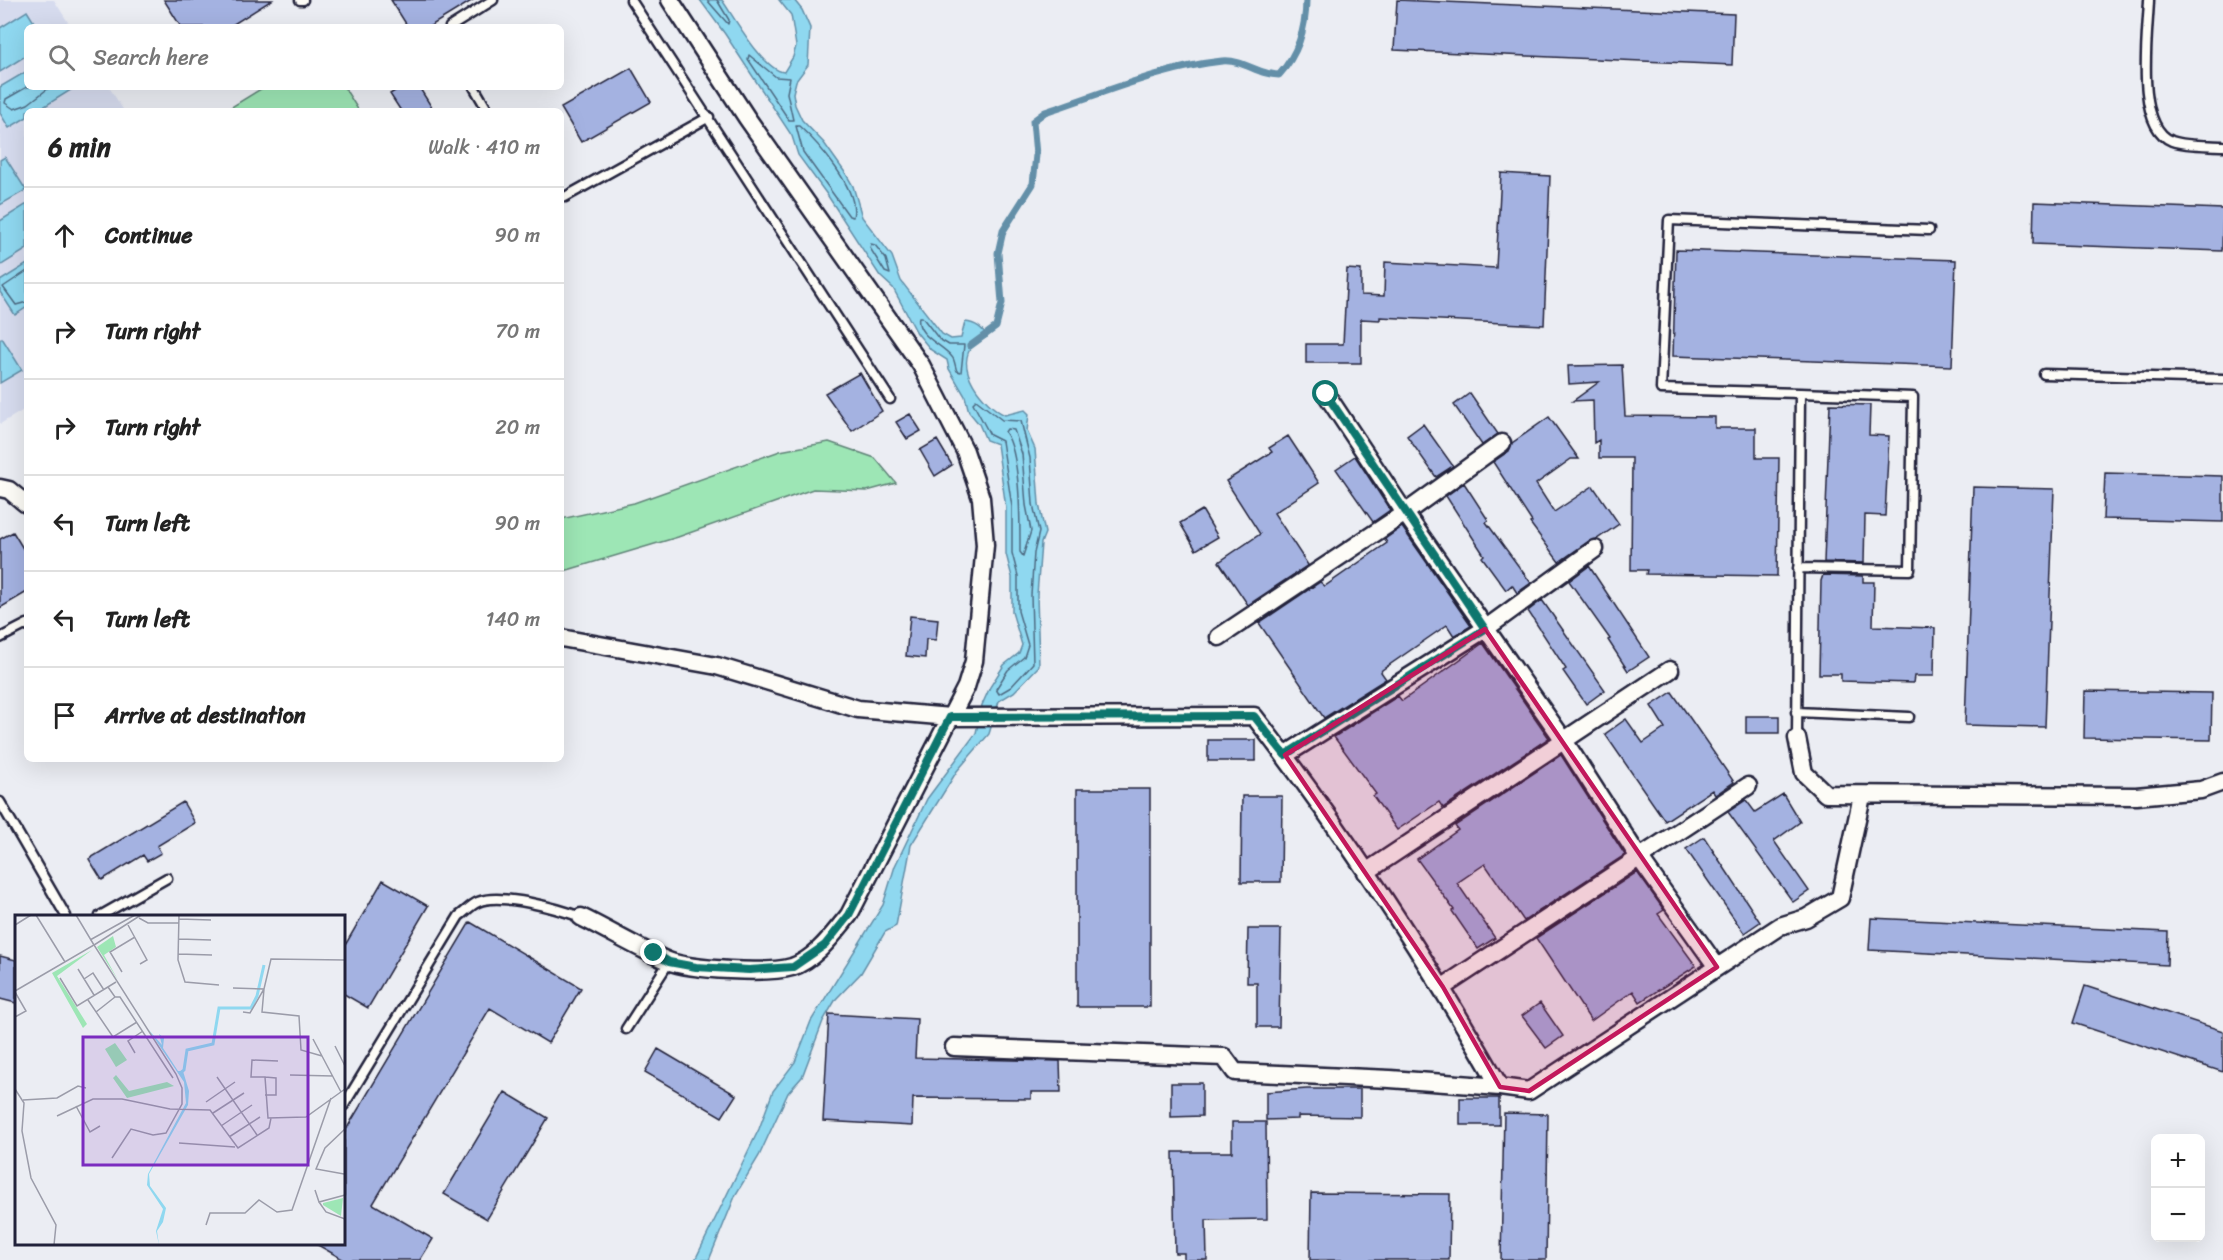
<!DOCTYPE html>
<html lang="en">
<head>
<meta charset="utf-8">
<style>
	body { margin:0; font-family:Sriracha,sans-serif; background:#f6f6f6; color:#222 }
	.controls { position:absolute; right:18px; bottom:18px; display:grid; overflow:hidden; border-radius:9px; box-shadow:0 6px 24px #0002 }
	.controls button { width:54px; height:54px; display:grid; place-items:center; padding:0; border:0; border-bottom:2px solid #e0e0e0; background:#fff; color:#222; font:30px sans-serif }
	.stop { position:absolute; width:18px; height:18px; margin:-14px; border:4px solid #0f766e; border-radius:50%; background:#fff }
	.stop.end { background:#0f766e; border-color:#fff; box-shadow:0 2px 6px #0008 }
	.list { margin:0; padding:0; list-style:none }
	h2 { display:flex; justify-content:space-between; align-items:center; height:78px; margin:0; padding:0 24px; font-size:26px }
	h2 small { font-size:20px; font-weight:400; color:#767676 }
	.list li { display:grid; grid-template-columns:39px 1fr auto; gap:18px; align-items:center; box-sizing:border-box; height:96px; padding:0 24px; border-top:2px solid #e0e0e0 }
	.list b { display:block; font-size:22px; white-space:nowrap }
	.list em { font-size:20px; font-style:normal; color:#767676 }
	.icon { flex:none; width:33px; height:33px; fill:none; stroke:currentColor; stroke-width:2; stroke-linecap:round; stroke-linejoin:round }
	.map { position:relative; flex:none; width:2223px; height:1260px; overflow:hidden }
	.search { position:absolute; background:#fff; box-shadow:0 6px 24px #0002; left:24px; top:24px; width:540px; height:66px; display:flex; align-items:center; gap:15px; box-sizing:border-box; padding:0 21px; border-radius:9px; color:#767676; font-size:22px }
	.panel { position:absolute; background:#fff; box-shadow:0 6px 24px #0002; left:24px; top:108px; width:540px; height:654px; border-radius:9px }
	.map>svg:first-child { display:block }
	.built { fill:#d6dbee }
	.green { fill:#9de6b5; stroke:#608478; stroke-width:1.5 }
	.water { fill:#8fd8f0; stroke:#638fa8; stroke-width:1.5 }
	.lines { fill:none; stroke-linecap:round; stroke-linejoin:round }
	.shore { stroke:#4e6b83; stroke-width:1.5 }
	.stream { stroke:#638fa8; stroke-width:7 }
	.building { fill:#a4b2e1; stroke:#22223b; stroke-width:1.5 }
	.service-casing { stroke:#22223b; stroke-width:13 }
	.minor-casing { stroke:#22223b; stroke-width:21 }
	.service { stroke:#fdfcf7; stroke-width:8 }
	.minor { stroke:#fdfcf7; stroke-width:16 }
	.route { stroke:#0f766e; stroke-width:8 }
	.marked { fill:#c2185b; fill-opacity:0.2; stroke:#c2185b; stroke-width:4.5; stroke-linejoin:round }
	.inset-river { fill:none; stroke:#8fd8f0; stroke-width:3 }
	.inset-road { fill:none; stroke:#9b9ca9; stroke-width:1.5 }
	.view { fill:#7b2cbf; fill-opacity:0.15; stroke:#7b2cbf; stroke-width:3 }
	.inset-edge { fill:none; stroke:#22223b; stroke-width:3 }
</style>
</head>
<body>
<div class="map">
<svg width="2223" height="1260" viewBox="0 0 2223 1260">
	<rect width="100%" height="100%" fill="#ebedf3"/>
	<filter id="ink" filterUnits="userSpaceOnUse"><feTurbulence type="fractalNoise" baseFrequency=".0167" numOctaves="2"/><feDisplacementMap in="SourceGraphic" scale="12" xChannelSelector="R" yChannelSelector="G"/><feConvolveMatrix kernelMatrix="1 2 1 2 8 2 1 2 1" color-interpolation-filters="sRGB"/></filter>
	<g filter="url(#ink)">
		<!-- built -->
		<path class="built" d="M 0,0 L 54,0 L 71,27 L 27,27 L 27,87 L 109,87 L 124,111 L 27,111 L 27,408 L 0,424 Z"/>
		<!-- green -->
		<path class="green" d="M 264,87 L 344,87 L 359,111 L 225,111 Z
			M 829,442 L 875,458 L 896,483 L 867,491 L 813,489 L 678,537 L 561,572 L 561,519 L 634,503 L 780,451 Z"/>
		<!-- water -->
		<path class="water" d="M 700,0 L 722,0 C 734,17 764,71 784,72 L 793,57 L 796,46 L 791,15 L 779,0 L 794,0 L 802,10 L 810,28 L 808,65 L 796,81 L 793,93 L 795,105 L 802,120 L 824,143 L 846,174 L 853,186 L 862,217 L 892,256 L 901,281 L 942,334 L 951,339 L 961,338 L 965,322 C 975,323 983,328 987,337 C 983,339 977,340 974,344 C 952,367 984,405 1005,415 L 1025,410 L 1029,414 L 1027,431 L 1035,449 L 1039,504 L 1045,533 L 1041,543 L 1037,595 L 1039,666 L 1014,692 L 999,701 L 989,734 L 957,771 L 911,845 L 896,926 L 885,932 L 861,973 L 836,999 L 823,1021 L 802,1077 L 788,1093 L 759,1156 L 736,1194 L 709,1260 L 695,1260 L 759,1129 L 773,1091 L 795,1062 L 811,1021 L 883,905 L 895,866 L 927,799 L 976,733 L 982,705 L 990,687 L 1004,665 L 1019,653 L 1022,645 L 1012,612 L 1012,577 L 1006,554 L 1006,508 L 997,444 L 986,440 L 979,424 L 969,412 L 965,396 L 949,369 L 947,360 L 931,350 L 917,333 L 893,288 L 880,276 L 828,196 L 798,155 L 792,136 L 725,34 Z
			M 27,11 L 37,27 L 27,27 L 27,55 L 0,72 L 0,28 Z
			M 27,71 L 27,87 L 74,88 L 37,111 L 27,111 L 27,117 L 9,128 L 0,113 L 0,87 Z
			M 5,157 L 26,190 L 0,205 L 0,160 Z
			M 27,204 L 27,249 L 0,266 L 0,221 Z
			M 27,264 L 27,307 L 15,315 L 0,292 L 0,281 Z
			M 2,338 L 22,370 L 0,383 L 0,340 Z"/>
		<g class="lines">
			<!-- shore -->
			<path class="shore" d="M 707,0 L 728,24 L 729,20 L 717,0
				M 749,55 L 776,77 L 790,78 L 787,93 L 793,120 L 789,120 L 748,59 Z
				M 27,87 L 6,99 L 5,103 L 14,109 L 28,104 L 50,87
				M 796,126 L 799,126 C 818,143 860,190 853,217 L 849,216 L 803,152 Z
				M 871,244 L 875,245 L 886,259 L 890,274 L 885,272 L 870,248 Z
				M 27,271 L 3,287 L 16,305 L 27,302
				M 919,317 L 922,317 L 939,339 L 949,345 L 964,345 L 961,372 L 957,371 C 955,367 955,360 952,357 C 943,345 915,335 919,317 Z
				M 976,400 L 1002,420 L 1021,421 L 1030,458 L 1033,504 L 1039,532 L 1034,553 L 1031,595 L 1033,663 L 1011,687 L 999,694 L 996,689 L 1008,670 L 1024,657 L 1028,645 L 1018,611 L 1018,576 L 1012,553 L 1012,507 L 1002,441 L 990,435 L 973,403 Z
				M 1007,429 L 1014,430 L 1022,454 L 1026,505 L 1031,531 L 1023,556 L 1020,552 C 1020,524 1021,453 1005,432 Z"/>
			<!-- stream -->
			<path class="stream" d="M 970,346 L 996,327 L 1002,303 L 998,253 L 1003,231 L 1033,184 L 1036,155 L 1033,121 L 1045,112 C 1101,94 1164,67 1222,61 C 1244,59 1257,75 1279,75 C 1298,54 1306,28 1306,0"/>
		</g>
		<!-- building -->
		<path class="building" d="M 164,0 L 272,0 L 229,27 L 181,27 Z
			M 391,0 L 473,0 L 429,27 L 408,27 Z
			M 1397,0 L 1734,14 L 1732,65 L 1394,50 Z
			M 631,68 L 651,102 L 581,142 L 561,108 Z
			M 401,87 L 419,87 L 434,111 L 401,111 L 390,94 Z
			M 1501,173 L 1550,176 L 1544,325 L 1380,317 L 1380,320 L 1361,319 L 1361,363 L 1306,363 L 1306,344 L 1343,344 L 1347,269 L 1361,270 L 1361,295 L 1384,296 L 1385,262 L 1496,268 Z
			M 2034,202 L 2223,209 L 2222,251 L 2033,244 Z
			M 1676,250 L 1956,260 L 1952,366 L 1673,356 Z
			M 1622,365 L 1625,416 L 1715,417 L 1715,428 L 1756,428 L 1756,458 L 1779,458 L 1777,576 L 1646,574 L 1647,570 L 1631,570 L 1632,458 L 1599,458 L 1599,440 L 1594,443 L 1593,400 L 1573,401 L 1599,382 L 1569,384 L 1568,366 Z
			M 860,373 L 882,411 L 852,431 L 825,393 Z
			M 1470,393 L 1498,434 L 1482,445 L 1454,405 Z
			M 1830,404 L 1870,405 L 1869,435 L 1889,436 L 1885,516 L 1865,515 L 1864,563 L 1824,562 Z
			M 910,414 L 921,431 L 907,439 L 896,422 Z
			M 1549,417 L 1579,459 L 1571,459 L 1536,484 L 1554,512 L 1593,486 L 1619,524 L 1597,539 L 1589,541 L 1559,562 L 1530,523 L 1532,522 L 1493,462 L 1509,451 L 1512,443 Z
			M 1423,424 L 1453,466 L 1436,477 L 1407,436 Z
			M 1288,436 L 1319,483 L 1274,513 L 1308,565 L 1248,605 L 1219,562 L 1260,534 L 1226,481 L 1272,452 L 1269,448 Z
			M 937,440 L 952,465 L 935,476 L 920,450 Z
			M 1355,456 L 1390,510 L 1373,522 L 1336,469 Z
			M 2105,473 L 2223,476 L 2223,522 L 2103,519 Z
			M 1464,483 L 1488,520 L 1486,522 L 1531,583 L 1517,593 L 1512,585 L 1506,590 L 1482,557 L 1484,555 L 1446,496 Z
			M 1973,487 L 2054,489 L 2045,727 L 1965,725 Z
			M 1202,510 L 1218,537 L 1196,550 L 1180,523 Z
			M 1402,527 L 1471,626 L 1454,636 L 1447,625 L 1382,670 L 1381,672 L 1386,679 L 1324,718 L 1259,623 L 1320,582 L 1325,586 L 1387,543 L 1385,539 Z
			M 13,532 L 27,555 L 27,592 L 0,608 L 0,539 Z
			M 1589,566 L 1649,657 L 1628,671 L 1608,640 L 1610,639 L 1569,581 Z
			M 1823,575 L 1863,576 L 1863,582 L 1874,582 L 1873,626 L 1935,628 L 1934,676 L 1914,676 L 1913,683 L 1841,681 L 1841,674 L 1819,674 L 1821,581 Z
			M 1542,600 L 1605,690 L 1586,704 L 1563,671 L 1566,669 L 1528,611 Z
			M 910,616 L 938,619 L 936,640 L 926,639 L 925,658 L 906,656 Z
			M 1483,643 L 1549,738 L 1443,808 L 1439,802 L 1397,830 L 1373,796 L 1376,794 L 1334,737 L 1398,696 L 1402,701 Z
			M 2085,691 L 2212,693 L 2211,740 L 2084,738 Z
			M 1672,692 L 1734,782 L 1715,795 L 1712,790 L 1665,821 L 1605,734 L 1626,719 L 1643,743 L 1665,728 L 1651,706 Z
			M 1746,716 L 1779,716 L 1779,733 L 1746,733 Z
			M 1208,740 L 1256,740 L 1256,761 L 1208,761 Z
			M 1561,755 L 1625,855 L 1524,921 L 1485,864 L 1457,883 L 1495,938 L 1478,949 L 1452,911 L 1454,910 L 1417,859 L 1458,830 L 1455,826 Z
			M 1077,789 L 1150,789 L 1150,1007 L 1077,1007 Z
			M 1783,794 L 1800,822 L 1774,841 L 1809,891 L 1793,902 L 1728,812 L 1746,800 L 1755,812 Z
			M 1242,796 L 1282,796 L 1281,882 L 1241,882 Z
			M 183,802 L 195,823 L 157,846 L 161,853 L 147,861 L 143,855 L 102,880 L 89,859 Z
			M 1704,837 L 1760,922 L 1744,933 L 1686,849 Z
			M 1637,872 L 1664,910 L 1658,914 L 1696,966 L 1640,1002 L 1633,991 L 1591,1021 L 1536,938 Z
			M 383,880 L 428,906 L 368,1008 L 344,994 L 344,947 Z
			M 1871,918 L 2168,932 L 2167,965 L 1869,950 Z
			M 470,922 L 581,988 L 548,1043 L 490,1008 L 373,1204 L 433,1239 L 420,1260 L 344,1260 L 316,1244 L 344,1244 L 344,1133 Z
			M 1248,929 L 1281,929 L 1279,1027 L 1257,1027 L 1257,983 L 1247,983 Z
			M 0,956 L 16,960 L 16,1003 L 0,999 Z
			M 2085,986 L 2223,1031 L 2223,1072 L 2073,1023 Z
			M 1540,1003 L 1563,1036 L 1546,1048 L 1522,1016 Z
			M 829,1014 L 917,1019 L 915,1058 L 1060,1061 L 1061,1092 L 1031,1092 L 1031,1099 L 913,1098 L 912,1126 L 823,1121 Z
			M 658,1049 L 736,1095 L 722,1117 L 645,1072 Z
			M 1171,1083 L 1202,1083 L 1202,1116 L 1171,1117 Z
			M 1307,1089 L 1360,1089 L 1360,1117 L 1298,1116 L 1298,1119 L 1266,1120 L 1266,1092 Z
			M 505,1092 L 548,1118 L 487,1219 L 444,1194 Z
			M 1460,1098 L 1499,1098 L 1499,1125 L 1460,1125 Z
			M 1504,1113 L 1548,1114 L 1546,1260 L 1501,1260 Z
			M 1232,1122 L 1266,1122 L 1267,1219 L 1206,1220 L 1207,1260 L 1184,1260 L 1184,1253 L 1175,1253 L 1173,1152 L 1232,1152 Z
			M 1311,1193 L 1450,1194 L 1449,1260 L 1310,1260 Z"/>
		<g class="lines">
			<!-- service casing -->
			<g class="service-casing">
				<path id="service" d="M 300,0 L 303,0
					M 631,0 L 890,399
					M 2149,0 C 2148,34 2134,126 2172,141 C 2186,146 2208,145 2223,146
					M 450,27 L 493,0
					M 474,87 L 488,111
					M 565,197 L 709,117
					M 2044,374 L 2223,379
					M 1798,568 L 1910,570 L 1913,397 L 1800,393
					M 0,638 L 27,624
					M 1796,712 L 1909,717
					M 1797,738 L 1800,393 L 1661,389 L 1669,220 L 1929,230
					M 0,802 L 66,916
					M 100,916 L 167,878
					M 626,1029 L 669,962
					M 344,1105 L 459,916 C 465,912 471,905 478,902 C 500,892 559,909 581,917"/>
			</g>
			<!-- minor casing -->
			<g class="minor-casing">
				<path id="minor" d="M 1326,394 L 1405,513 L 1563,739 L 1638,856 L 1717,967
					M 0,488 L 9,490 L 26,504
					M 1219,637 L 1405,513 L 1502,443
					M 561,638 L 717,666 L 858,709 L 950,717 L 1254,716 C 1345,833 1426,958 1500,1087 L 1529,1091 L 1780,926 L 1806,918 L 1840,898 L 1862,796
					M 1797,738 L 1804,773 L 1826,794 L 2136,796 L 2201,790 L 2223,782
					M 1285,755 L 1485,629 L 1595,549
					M 1366,872 L 1670,670
					M 581,917 C 610,931 639,949 668,961 C 691,970 768,974 792,967 C 816,959 834,933 849,915 L 966,687 L 974,661 L 985,545 L 981,498 L 965,451 L 921,365 L 747,118 L 670,0
					M 1443,987 L 1748,786
					M 954,1047 L 1224,1057 L 1235,1072 L 1390,1079 L 1500,1087"/>
			</g>
			<!-- service -->
			<use href="#service" class="service"/>
			<!-- minor -->
			<use href="#minor" class="minor"/>
		</g>
	</g>
	<g class="lines" filter="url(#ink)">
		<!-- route -->
		<path class="route" d="M 654,953 L 669,962 L 696,967 L 749,970 L 793,967 L 825,945 L 849,915 L 950,717 L 1254,716 L 1285,755 L 1485,629 L 1326,394"/>
	</g>
	<!-- marked area -->
	<path class="marked" d="M 1485,629 L 1717,967 L 1529,1091 L 1500,1087 L 1443,987 L 1285,755 Z"/>
	<!-- overview -->
	<g transform="translate(15 915)">
		<rect width="330" height="330" fill="#ebedf3"/>
		<path d="M 98,21 L 101,32 L 89,40 L 103,65 L 82,32 ZM 77,35 L 42,61 L 72,109 L 68,113 L 37,58 ZM 100,128 L 112,145 L 101,152 L 90,134 ZM 101,160 L 114,176 L 152,167 L 159,171 L 112,183 L 98,163 ZM 328,283 L 326,301 L 308,290 L 308,288 Z" fill="#9de6b5"/>
		<path d="M 133,114 L 147,130 L 144,119 L 149,123 L 148,133 L 163,156 L 168,156 L 174,176 L 173,190 L 134,259 L 135,271 L 151,293 L 148,307 L 142,316 L 144,330 L 141,316 L 148,294 L 132,270 L 133,259 L 171,188 L 169,167 Z" fill="#8fd8f0"/>
		<path class="inset-river" d="M 164,159 L 169,155 L 172,135 L 198,129 L 204,93 L 236,93 L 242,81 L 249,50"/>
		<path class="inset-road" d="M 21,0 L 50,47M 164,0 L 163,45 L 170,67 L 204,70M 124,3 L 133,8 L 164,8M 164,4 L 196,5M 0,10 L 16,0M 113,10 L 132,45 L 125,49M 164,24 L 196,25M 75,25 L 120,0M 163,39 L 197,40M 63,54 L 79,80M 107,57 L 95,37 L 120,22M 45,63 L 62,91 L 101,67M 69,64 L 78,58 L 89,75M 93,72 L 100,82 L 105,82 L 158,163M 218,73 L 249,74 L 247,97 L 284,101 L 286,135 L 307,141M 0,76 L 79,30 L 61,0M 0,77 L 11,96 L 0,102M 73,85 L 98,122 L 122,107M 81,97 L 100,82M 228,97 L 235,98 L 249,74 L 256,44 L 330,45M 298,124 L 326,177M 320,131 L 330,151M 120,138 L 113,126 L 128,116M 263,146 L 237,145 L 236,162 L 250,162 L 253,203 L 291,202 L 330,174M 275,160 L 318,161M 202,162 L 242,220M 0,174 L 9,188 L 7,216 L 16,263 L 41,310 L 39,330M 250,180 L 261,180 L 261,163 L 250,162M 8,185 L 42,183 L 63,171 L 71,173M 191,187 L 220,167M 61,191 L 75,217 L 85,211M 198,198 L 229,178M 42,201 L 78,184 L 107,184 L 155,194 L 195,195 L 223,233 L 254,213 L 256,203M 206,211 L 237,190M 214,222 L 245,202M 164,228 L 220,232M 97,243 L 116,214 L 138,220 L 151,218 L 167,189 L 167,173 L 161,159 L 79,30 L 126,0M 330,255 L 330,279M 329,259 L 301,254 L 310,233 L 330,214M 300,275 L 304,287 L 330,280M 304,287 L 311,297 L 330,304M 191,310 L 195,298 L 230,298 L 244,285 L 262,297 L 277,295 L 316,183"/>
		<path class="view" d="M 68,122 L 293,122 L 293,250 L 68,250 Z"/>
		<rect width="330" height="330" class="inset-edge"/>
	</g>
</svg>
<div class="controls">
<button>+</button>
<button>−</button>
</div>
<div class="stop" style="left:1326px;top:394px"></div>
<div class="stop end" style="left:654px;top:953px"></div>
<div class="search"><svg class="icon" aria-label="search" viewBox="0 0 24 24"><circle cx="10" cy="10" r="6"/><path d="M15 15l6 6"/></svg>Search here</div>
<section class="panel">
<h2>6 min<small>Walk · 410 m</small></h2>
<ul class="list">
<li><svg class="icon" aria-label="ahead" viewBox="0 0 24 24"><path d="M12 20V5M6 11l6-6 6 6"/></svg><div><b>Continue</b></div><em>90 m</em></li>
<li><svg class="icon" aria-label="right" viewBox="0 0 24 24"><path d="M7 20v-9h11M14 6l5 5-5 5"/></svg><div><b>Turn right</b></div><em>70 m</em></li>
<li><svg class="icon" aria-label="right" viewBox="0 0 24 24"><path d="M7 20v-9h11M14 6l5 5-5 5"/></svg><div><b>Turn right</b></div><em>20 m</em></li>
<li><svg class="icon" aria-label="left" viewBox="0 0 24 24"><path d="M17 20v-9H6M10 6l-5 5 5 5"/></svg><div><b>Turn left</b></div><em>90 m</em></li>
<li><svg class="icon" aria-label="left" viewBox="0 0 24 24"><path d="M17 20v-9H6M10 6l-5 5 5 5"/></svg><div><b>Turn left</b></div><em>140 m</em></li>
<li><svg class="icon" aria-label="arrive" viewBox="0 0 24 24"><path d="M6 21V4h12l-3 4 3 4H6"/></svg><div><b>Arrive at destination</b></div></li>
</ul>
</section>
</div>
</body>
</html>
